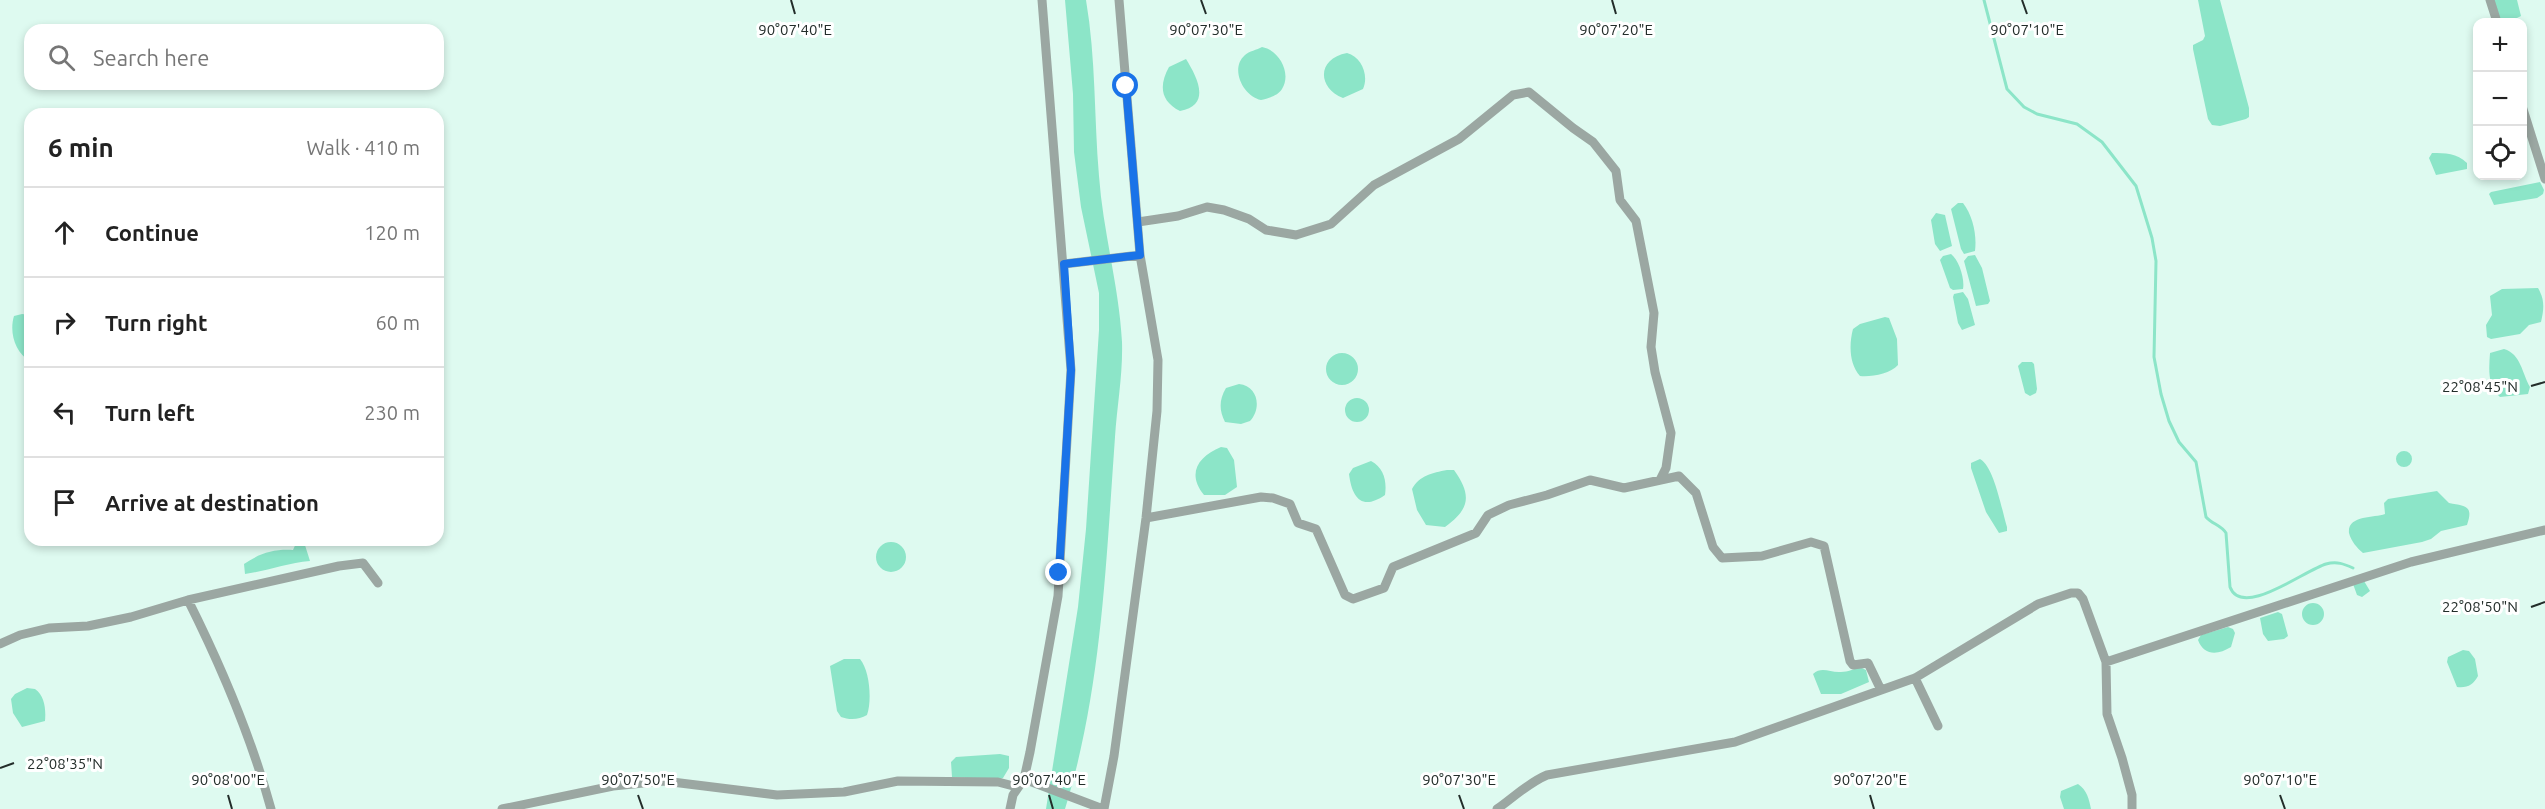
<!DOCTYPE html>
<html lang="en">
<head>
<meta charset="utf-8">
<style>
	body { margin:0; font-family:Ubuntu,sans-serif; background:#f2f2f2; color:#222 }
	.controls { position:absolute; right:18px; top:18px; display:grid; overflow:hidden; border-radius:12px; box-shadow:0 3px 9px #0003 }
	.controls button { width:54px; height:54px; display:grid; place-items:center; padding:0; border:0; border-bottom:2px solid #e0e0e0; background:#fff; color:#222; font:30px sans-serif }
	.stop { position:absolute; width:18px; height:18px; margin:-14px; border:4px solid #1a73e8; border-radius:50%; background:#fff }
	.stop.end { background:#1a73e8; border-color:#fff; box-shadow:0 2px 6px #0008 }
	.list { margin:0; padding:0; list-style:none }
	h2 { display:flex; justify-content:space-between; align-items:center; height:78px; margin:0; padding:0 24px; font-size:26px }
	h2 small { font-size:20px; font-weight:400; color:#767676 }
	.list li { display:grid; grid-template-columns:39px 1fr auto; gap:18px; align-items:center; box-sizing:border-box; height:90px; padding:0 24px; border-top:2px solid #e0e0e0 }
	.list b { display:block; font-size:22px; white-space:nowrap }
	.list em { font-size:20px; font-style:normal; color:#767676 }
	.icon { flex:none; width:33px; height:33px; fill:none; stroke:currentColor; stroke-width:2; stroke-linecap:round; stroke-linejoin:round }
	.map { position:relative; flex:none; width:2545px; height:809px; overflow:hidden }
	.search { position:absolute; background:#fff; box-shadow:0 3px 9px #0003; left:24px; top:24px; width:420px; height:66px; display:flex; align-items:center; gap:15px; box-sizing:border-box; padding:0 21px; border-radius:18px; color:#767676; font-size:22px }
	.panel { position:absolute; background:#fff; box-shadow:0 3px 9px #0003; left:24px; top:108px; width:420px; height:438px; border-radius:18px }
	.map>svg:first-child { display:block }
	.water { fill:#8ce5c8 }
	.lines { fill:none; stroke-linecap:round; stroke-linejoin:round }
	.stream { stroke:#8ce5c8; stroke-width:3 }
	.street { stroke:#9ba7a2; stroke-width:9 }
	.route { stroke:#1a73e8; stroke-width:8 }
	.ticks { fill:none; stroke:#232d2a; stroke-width:2 }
	.ticks-label { font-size:15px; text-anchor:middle; fill:#232d2a; stroke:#fff; stroke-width:6; stroke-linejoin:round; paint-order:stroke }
</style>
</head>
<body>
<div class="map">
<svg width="2545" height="809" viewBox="0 0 2545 809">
	<rect width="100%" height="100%" fill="#defaf0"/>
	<!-- water -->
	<path class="water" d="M 1065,0 L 1086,0 C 1096,59 1094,117 1099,176 C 1103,232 1119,286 1122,342 C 1123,374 1117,406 1115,437 C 1106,561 1102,689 1065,809 L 1046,809 L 1078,607 L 1086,529 L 1099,330 L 1099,293 L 1081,207 L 1074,152 L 1073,94 Z
		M 2198,0 L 2220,0 L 2249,108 L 2249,117 L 2246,119 L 2220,126 L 2212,125 L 2208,119 L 2193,49 L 2193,45 L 2203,40 L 2205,36 Z
		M 2493,0 L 2517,0 L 2521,16 L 2511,21 L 2500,19 Z
		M 1262,47 C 1279,50 1292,73 1282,89 C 1278,96 1268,98 1261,100 C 1244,97 1229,69 1245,55 C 1249,51 1257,50 1262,47 Z
		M 1347,53 C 1362,57 1369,76 1363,89 L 1343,98 C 1316,87 1318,58 1347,53 Z
		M 1186,59 C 1197,77 1212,105 1180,111 C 1160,101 1159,85 1169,67 Z
		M 2432,153 C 2445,153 2457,153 2467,163 L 2467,169 L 2436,175 L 2429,158 Z
		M 2540,182 L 2544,190 L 2543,194 L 2537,198 L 2494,205 L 2489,194 L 2491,192 Z
		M 1958,203 L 1963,203 C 1973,216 1977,235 1975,251 L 1964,254 L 1961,249 L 1951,209 Z
		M 1936,213 L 1945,215 L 1952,246 L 1940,251 L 1935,244 L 1931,220 Z
		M 1951,254 C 1959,260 1965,279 1963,289 L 1953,290 L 1950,288 L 1940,260 L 1943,256 Z
		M 1975,255 L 1982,268 L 1990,301 L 1988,304 L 1976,306 L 1964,261 L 1968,256 Z
		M 2538,288 C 2545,300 2544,309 2541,322 L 2529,325 L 2520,334 L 2491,339 L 2487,337 L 2486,325 L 2492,315 L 2490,296 L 2502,289 Z
		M 1963,292 L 1968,299 L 1975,325 L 1962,330 L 1958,323 L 1953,297 L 1954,294 Z
		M 22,314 L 30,315 L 30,361 C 15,353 9,332 14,316 Z
		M 1885,317 L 1889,318 L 1897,339 L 1898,365 C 1890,374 1872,377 1860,376 C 1849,364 1849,344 1853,329 L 1860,324 Z
		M 2504,349 C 2521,354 2522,373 2530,387 L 2528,394 L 2500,397 C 2487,386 2489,368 2490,353 Z
		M1326 369a16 16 0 1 1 32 0a16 16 0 1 1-32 0Z
		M 2022,362 L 2032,362 L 2034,364 L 2037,389 L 2036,393 L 2030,396 L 2025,393 L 2018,366 Z
		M 1239,384 C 1258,386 1262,408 1250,421 L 1241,424 L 1225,422 C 1219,410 1219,400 1226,388 Z
		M1345 410a12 12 0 1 1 24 0a12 12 0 1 1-24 0Z
		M 1221,447 L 1227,448 L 1234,460 L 1237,487 L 1225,495 L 1204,495 C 1186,473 1199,456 1221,447 Z
		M2396 459a8 8 0 1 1 16 0a8 8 0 1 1-16 0Z
		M 1980,459 C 1994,466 2002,511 2007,527 L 2007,531 L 1999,533 L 1986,512 L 1971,468 L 1971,463 Z
		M 1371,461 C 1384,468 1387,481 1385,495 C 1362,511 1352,498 1349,474 L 1353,468 Z
		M 1447,470 L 1454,470 C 1472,495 1470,509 1445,527 L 1426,525 L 1417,510 L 1412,489 C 1420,475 1432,473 1447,470 Z
		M 2437,491 L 2449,503 C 2465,506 2474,505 2467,525 L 2441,531 L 2431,539 L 2422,542 L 2363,553 C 2357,548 2351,541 2349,533 C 2347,515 2374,518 2385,514 L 2384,503 L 2388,499 Z
		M 297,541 L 304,542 L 310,561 C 287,563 267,571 245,574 L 244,564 C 260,553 274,549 293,550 Z
		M876 557a15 15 0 1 1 30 0a15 15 0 1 1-30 0Z
		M 2364,581 L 2370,591 L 2362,597 L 2357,595 L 2353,584 Z
		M2302 614a11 11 0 1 1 22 0a11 11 0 1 1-22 0Z
		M 2278,612 L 2282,614 L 2288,636 L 2284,639 L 2268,641 L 2263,634 L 2260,618 Z
		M 2228,627 L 2233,629 L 2235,633 L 2231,647 C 2218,655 2204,656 2198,640 L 2201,635 Z
		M 2463,650 L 2469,651 L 2475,659 L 2478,676 C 2473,685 2468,688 2457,687 L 2447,662 L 2448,657 Z
		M 844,659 L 860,659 C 870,671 872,701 867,715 C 859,720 849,720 841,717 L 837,711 L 830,666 Z
		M 1860,667 L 1866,670 L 1869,682 L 1841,694 L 1821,694 L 1813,674 C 1822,666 1830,673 1841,672 C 1848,672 1854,669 1860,667 Z
		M 27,688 L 35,689 C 45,696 46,710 45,721 L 22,727 L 13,713 L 11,699 L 15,694 Z
		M 1000,754 L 1009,756 L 1009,768 L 1003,778 L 998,780 L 952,777 L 951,762 L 956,757 Z
		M 2078,784 C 2087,790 2089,799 2091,809 L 2064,809 L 2060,797 L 2061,791 Z"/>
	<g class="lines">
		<!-- stream -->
		<path class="stream" d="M 1984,0 L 2007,89 L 2024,107 L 2037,114 L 2077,124 L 2102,142 L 2136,186 L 2152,238 L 2156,261 L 2154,357 L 2161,394 L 2169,421 L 2179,442 L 2196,462 L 2206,517 C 2212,524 2221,525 2226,533 L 2230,587 C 2242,619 2305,570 2326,564 C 2337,561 2344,564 2353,568"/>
		<!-- street -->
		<path class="street" d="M 2490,0 L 2497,22
			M 2522,106 L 2545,179
			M 1138,222 L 1178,216 L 1207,207 L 1224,210 L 1249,219 L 1266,230 L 1296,235 L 1331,224 L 1374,185 L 1459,139 L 1513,95 L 1529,92 L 1573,128 L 1593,142 L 1616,171 L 1620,200 L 1636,221 L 1654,313 L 1651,347 L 1655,372 L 1671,433 L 1666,468 L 1660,480
			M 1064,264 L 1140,255
			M 1146,518 L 1261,497 L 1273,498 L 1290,504 L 1298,523 L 1316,529 L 1345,595 L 1353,599 L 1384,588 L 1393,567 L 1476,533 L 1488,515 L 1509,505 L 1547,495 L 1590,480 L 1624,488 L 1679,476 L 1696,493 L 1713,547 L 1722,558 L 1762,556 L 1811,542 L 1824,546 L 1850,661 L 1853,665 L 1868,663 L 1881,690
			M 188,600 C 222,668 251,736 271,809
			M 0,644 L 20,635 L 49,628 L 88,626 L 131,617 L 188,600 L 339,566 L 363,563 L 378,583
			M 2106,662 L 2411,562 L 2545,530
			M 1915,678 L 1938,726
			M 1024,779 L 1103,809
			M 502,809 L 613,786 L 664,781 L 777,795 L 844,792 L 898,781 L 998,782 L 1017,787
			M 1010,809 L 1013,795 L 1024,779 L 1030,752 L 1058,596 L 1071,370 L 1042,0
			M 1104,809 L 1114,756 L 1146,518 L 1157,411 L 1158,360 L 1140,255 L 1119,0
			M 1497,809 C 1514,797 1528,783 1547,775 L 1735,742 L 1915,678 L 2038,604 L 2071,593 L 2078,593 L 2083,599 L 2106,662 L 2107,714 L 2122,758 L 2132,795 L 2132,809"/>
	</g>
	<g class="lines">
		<!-- route -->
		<path class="route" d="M 1059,573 L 1071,370 L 1064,264 L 1140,255 L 1126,86"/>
	</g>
	<!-- ticks -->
	<path class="ticks" d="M 791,0 L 795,14M 1201,0 L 1206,14M 1612,0 L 1616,14M 2022,0 L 2027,14M 2531,386 L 2545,382M 2531,607 L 2545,602M 0,768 L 14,763M 228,795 L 232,809M 638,795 L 643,809M 1049,795 L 1053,809M 1459,795 L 1464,809M 1870,795 L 1874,809M 2280,795 L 2285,809"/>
	<g class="ticks-label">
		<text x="1616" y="35">90°07'20"E</text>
		<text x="795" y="35">90°07'40"E</text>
		<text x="1206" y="35">90°07'30"E</text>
		<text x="2027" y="35">90°07'10"E</text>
		<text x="2480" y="392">22°08'45"N</text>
		<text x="2480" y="612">22°08'50"N</text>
		<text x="65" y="769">22°08'35"N</text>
		<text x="228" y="785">90°08'00"E</text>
		<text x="638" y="785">90°07'50"E</text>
		<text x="1049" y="785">90°07'40"E</text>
		<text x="1459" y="785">90°07'30"E</text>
		<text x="1870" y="785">90°07'20"E</text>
		<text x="2280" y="785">90°07'10"E</text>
	</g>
</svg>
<div class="controls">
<button>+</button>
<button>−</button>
<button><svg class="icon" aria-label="locate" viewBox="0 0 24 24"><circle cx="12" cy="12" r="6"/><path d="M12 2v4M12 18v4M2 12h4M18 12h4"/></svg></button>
</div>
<div class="stop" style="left:1126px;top:86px"></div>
<div class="stop end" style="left:1059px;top:573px"></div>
<div class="search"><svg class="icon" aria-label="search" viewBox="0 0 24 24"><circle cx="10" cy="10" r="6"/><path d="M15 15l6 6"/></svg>Search here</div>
<section class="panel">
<h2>6 min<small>Walk · 410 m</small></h2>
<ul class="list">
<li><svg class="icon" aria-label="ahead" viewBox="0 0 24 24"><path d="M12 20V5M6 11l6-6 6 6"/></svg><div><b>Continue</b></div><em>120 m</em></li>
<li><svg class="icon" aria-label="right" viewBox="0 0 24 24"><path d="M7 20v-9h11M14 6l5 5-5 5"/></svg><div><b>Turn right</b></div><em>60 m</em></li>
<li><svg class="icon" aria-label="left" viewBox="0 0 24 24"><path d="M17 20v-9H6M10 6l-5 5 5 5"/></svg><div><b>Turn left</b></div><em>230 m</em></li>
<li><svg class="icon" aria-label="arrive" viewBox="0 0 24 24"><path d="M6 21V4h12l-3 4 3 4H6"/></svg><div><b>Arrive at destination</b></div></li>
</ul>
</section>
</div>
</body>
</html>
